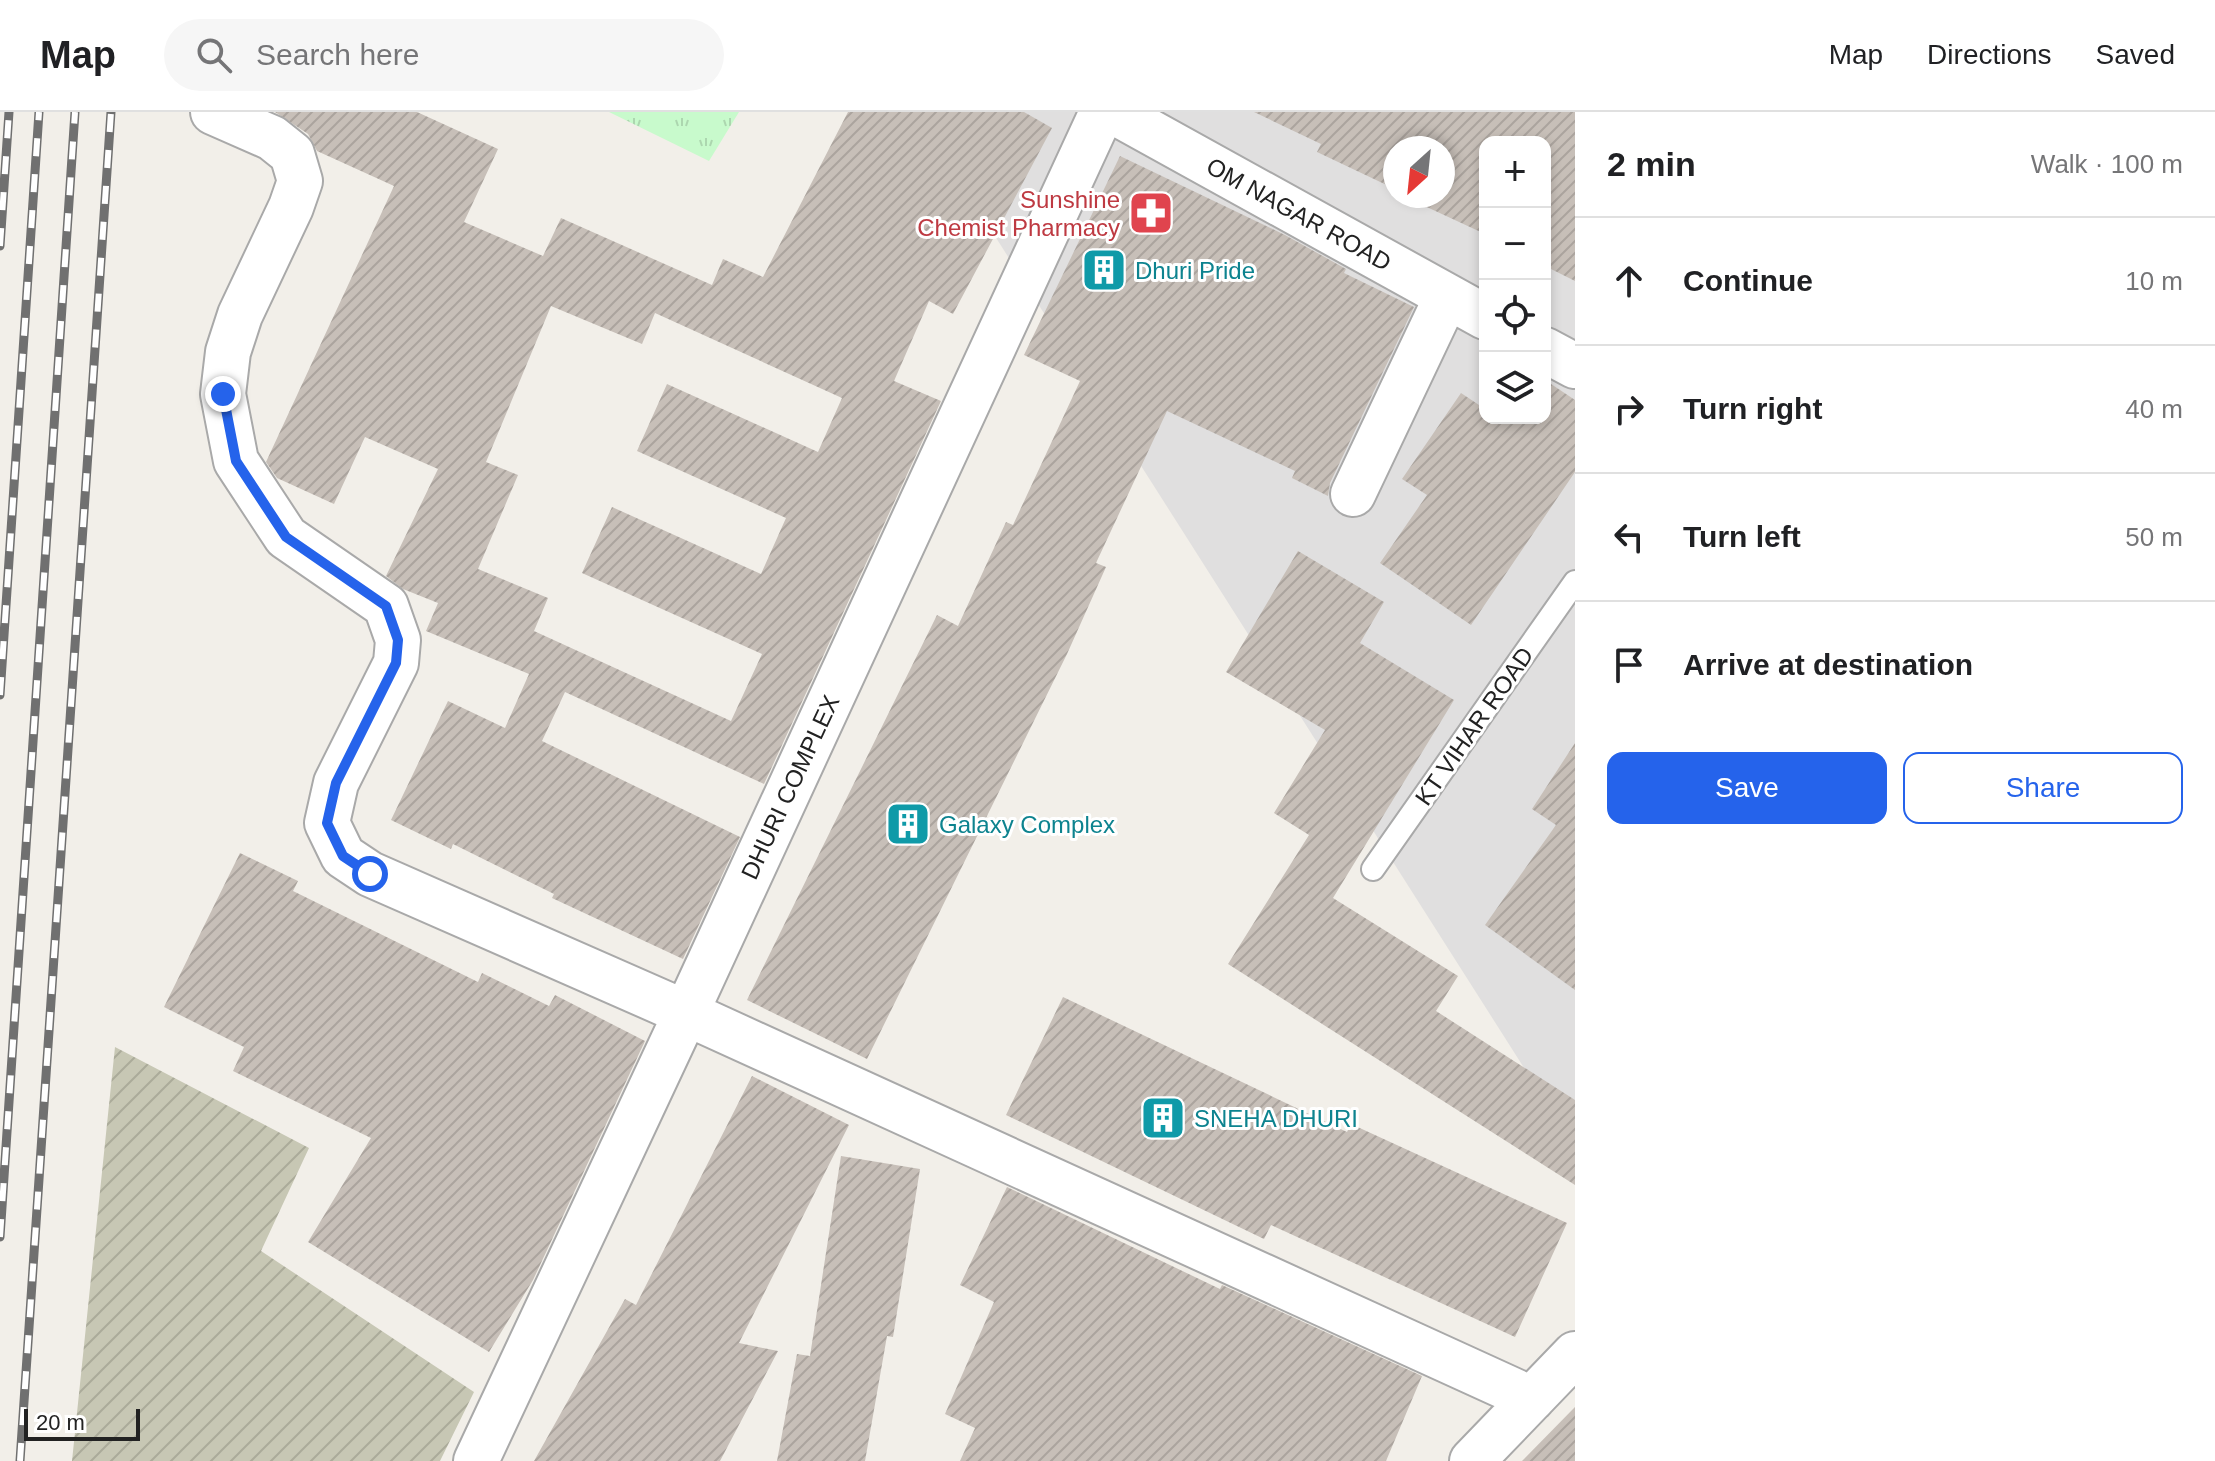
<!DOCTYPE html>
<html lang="en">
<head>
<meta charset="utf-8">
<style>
	body { margin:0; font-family:Arial,sans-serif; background:#f6f6f6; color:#202124 }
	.controls { position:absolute; right:24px; top:24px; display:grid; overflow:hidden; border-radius:16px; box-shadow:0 4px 12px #0003 }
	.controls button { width:72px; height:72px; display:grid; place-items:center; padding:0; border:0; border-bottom:2px solid #e0e0e0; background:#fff; color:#202124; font:40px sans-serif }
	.compass { position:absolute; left:1383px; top:24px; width:72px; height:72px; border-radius:50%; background:#fff; box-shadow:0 4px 12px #0003; rotate:207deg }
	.scale { position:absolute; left:24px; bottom:20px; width:116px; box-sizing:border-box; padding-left:8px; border:4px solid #222; border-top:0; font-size:22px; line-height:28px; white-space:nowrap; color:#222; -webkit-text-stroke:6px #fff; paint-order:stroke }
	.stop { position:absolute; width:24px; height:24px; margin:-18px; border:6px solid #2563eb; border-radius:50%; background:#fff }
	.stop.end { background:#2563eb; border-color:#fff; box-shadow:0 2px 8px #0008 }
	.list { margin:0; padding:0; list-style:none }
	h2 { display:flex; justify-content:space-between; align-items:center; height:104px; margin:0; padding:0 32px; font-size:34px }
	h2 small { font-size:26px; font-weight:400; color:#757577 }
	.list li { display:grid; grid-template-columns:52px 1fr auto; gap:24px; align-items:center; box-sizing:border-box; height:128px; padding:0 32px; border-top:2px solid #e0e0e0 }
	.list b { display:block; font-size:30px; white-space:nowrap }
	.list em { font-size:26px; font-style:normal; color:#757577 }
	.actions { display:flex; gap:16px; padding:24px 32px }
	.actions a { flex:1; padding:18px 0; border:2px solid #2563eb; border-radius:16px; text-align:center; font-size:28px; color:#2563eb }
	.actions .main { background:#2563eb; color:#fff }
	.icon { flex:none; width:44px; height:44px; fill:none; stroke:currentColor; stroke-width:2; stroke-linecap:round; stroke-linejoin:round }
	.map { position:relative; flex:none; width:1575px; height:1349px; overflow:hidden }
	header { display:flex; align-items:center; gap:48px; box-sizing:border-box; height:112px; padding:0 40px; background:#fff; border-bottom:2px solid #e0e0e0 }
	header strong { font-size:38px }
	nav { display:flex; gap:44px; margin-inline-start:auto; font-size:28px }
	.search { width:560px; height:72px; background:#f6f6f6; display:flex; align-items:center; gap:20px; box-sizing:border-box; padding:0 28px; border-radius:44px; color:#757577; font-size:30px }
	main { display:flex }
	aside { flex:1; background:#fff }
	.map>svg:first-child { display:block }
	.residential { fill:#e0dfdf; fill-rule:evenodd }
	.construction { fill:url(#construction-furrows) }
	.park { fill:url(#park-tufts) }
	.building { fill:url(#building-hatch); fill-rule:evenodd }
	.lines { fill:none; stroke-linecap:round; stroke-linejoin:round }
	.service-casing { stroke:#a9a9a9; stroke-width:26 }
	.minor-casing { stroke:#a9a9a9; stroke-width:48 }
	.service { stroke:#fff; stroke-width:22 }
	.minor { stroke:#fff; stroke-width:44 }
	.rail-casing { stroke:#707070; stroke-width:9 }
	.rail { stroke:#fff; stroke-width:6; stroke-dasharray:18; stroke-linecap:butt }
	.route { stroke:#2563eb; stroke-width:10 }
	.labels { text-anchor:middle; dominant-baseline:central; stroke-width:6; stroke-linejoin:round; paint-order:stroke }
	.health-label { font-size:24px; fill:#be3a42; stroke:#fff; text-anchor:end }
	.street-label { font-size:24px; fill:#222; stroke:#fff }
	.culture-label { font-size:24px; fill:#0d838f; stroke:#fff; text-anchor:start }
</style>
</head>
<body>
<header>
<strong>Map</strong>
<div class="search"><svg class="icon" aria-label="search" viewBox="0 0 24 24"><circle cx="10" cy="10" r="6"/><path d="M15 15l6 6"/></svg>Search here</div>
<nav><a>Map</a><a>Directions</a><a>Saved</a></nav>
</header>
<main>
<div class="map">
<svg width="1575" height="1349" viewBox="0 0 1575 1349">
	<defs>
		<pattern id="construction-furrows" width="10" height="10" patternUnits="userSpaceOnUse" patternTransform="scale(2)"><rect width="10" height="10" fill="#c7c7b4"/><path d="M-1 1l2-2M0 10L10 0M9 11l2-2" fill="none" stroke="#abab9a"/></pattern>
		<pattern id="park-tufts" width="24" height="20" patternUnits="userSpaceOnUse" patternTransform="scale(2)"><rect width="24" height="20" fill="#c8facc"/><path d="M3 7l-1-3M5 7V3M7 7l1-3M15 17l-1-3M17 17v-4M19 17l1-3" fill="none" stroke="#acd6af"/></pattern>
		<pattern id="building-hatch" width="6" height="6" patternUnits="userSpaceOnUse" patternTransform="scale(2)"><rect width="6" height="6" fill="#c7bfb8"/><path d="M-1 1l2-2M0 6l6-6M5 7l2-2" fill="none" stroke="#aba49e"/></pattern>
	</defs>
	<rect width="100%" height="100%" fill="#f2efe9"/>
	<!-- residential -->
	<path class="residential" d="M 916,0 L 1575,0 L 1575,1036 ZM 1485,30 L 1545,30 L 1545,306 L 1485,306 ZM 1395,36 L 1443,36 L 1443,84 L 1395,84 Z"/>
	<!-- construction -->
	<path class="construction" d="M 115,935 L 309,1036 L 261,1139 L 474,1280 L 440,1349 L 72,1349 Z"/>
	<!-- park -->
	<path class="park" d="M 609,0 L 739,0 L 709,49 Z"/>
	<!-- building -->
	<path class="building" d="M 275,0 L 417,0 L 498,37 L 464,110 L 543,144 L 561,106 L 712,173 L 723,147 L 763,165 L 848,0 L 1024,0 L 1052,16 L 953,202 L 929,189 L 894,269 L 941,289 L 764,672 L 565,580 L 542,629 L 740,725 L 683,847 L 552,786 L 554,782 L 453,732 L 451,737 L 391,708 L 448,589 L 505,616 L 529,562 L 426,519 L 438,491 L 403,477 L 386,464 L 438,357 L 365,325 L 334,392 L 277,366 L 266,350 L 394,74 L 317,39 L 308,22 ZM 551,194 L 642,232 L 655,201 L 842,286 L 818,340 L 667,272 L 637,339 L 786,406 L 761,462 L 612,395 L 582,461 L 762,542 L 731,609 L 534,519 L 548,486 L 478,457 L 518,363 L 486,350 Z
		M 1254,0 L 1575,0 L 1575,169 L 1545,154 L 1545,30 L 1485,30 L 1485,122 L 1403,84 L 1443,84 L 1443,36 L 1395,36 L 1395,77 L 1317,40 L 1321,32 Z
		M 1120,44 L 1285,123 L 1346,157 L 1344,161 L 1414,195 L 1330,371 L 1328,384 L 1292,366 L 1295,359 L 1167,299 L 1096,451 L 1106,455 L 1067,542 L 867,947 L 747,888 L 937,503 L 958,514 L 1006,410 L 1013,413 L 1080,269 L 1024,243 Z
		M 1545,268 L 1575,288 L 1575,360 L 1471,513 L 1380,451 L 1427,383 L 1402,367 L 1461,281 L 1485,297 L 1485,306 L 1545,306 Z
		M 1298,439 L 1384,490 L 1360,531 L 1454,588 L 1333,786 L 1458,864 L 1436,899 L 1575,988 L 1575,1073 L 1228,852 L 1309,723 L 1274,701 L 1325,618 L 1226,560 Z
		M 1575,631 L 1575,878 L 1485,813 L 1556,713 L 1532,697 Z
		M 240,741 L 298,769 L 293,779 L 478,870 L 482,861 L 549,894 L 555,883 L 645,929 L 533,1168 L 489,1240 L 308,1130 L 371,1026 L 233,959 L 244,935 L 164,895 Z
		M 1063,885 L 1347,1020 L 1351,1012 L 1567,1111 L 1515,1225 L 1271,1113 L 1264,1127 L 1006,1003 Z
		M 752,964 L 849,1013 L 739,1231 L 778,1239 L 720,1349 L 534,1349 L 625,1187 L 636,1193 Z
		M 841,1044 L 920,1057 L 893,1225 L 887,1224 L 865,1349 L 777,1349 L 797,1242 L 810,1244 Z
		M 1007,1075 L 1220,1177 L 1222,1173 L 1422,1264 L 1386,1349 L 960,1349 L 975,1316 L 945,1302 L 994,1190 L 960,1173 Z
		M 1575,1295 L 1575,1349 L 1522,1349 Z"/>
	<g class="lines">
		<!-- service casing -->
		<g class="service-casing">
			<path id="service" d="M 1373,757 L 1575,470"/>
		</g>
		<!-- minor casing -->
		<g class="minor-casing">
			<path id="minor" d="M 213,0 L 272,26 L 292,42 L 300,69 L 291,95 L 240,203 L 228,240 L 223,282 L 236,349 L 286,425 L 386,494 L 398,528 L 396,551 L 336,671 L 327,711 L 343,744 L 370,762 L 686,901 L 1532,1287
				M 1114,0 L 1485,205
				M 1545,238 L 1575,254
				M 1353,382 L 1447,184
				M 476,1349 L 686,901 L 1102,0
				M 1472,1349 L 1575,1242"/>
		</g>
		<!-- service -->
		<use href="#service" class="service"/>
		<!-- minor -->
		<use href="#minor" class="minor"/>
		<!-- rail casing -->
		<g class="rail-casing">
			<path id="rail" d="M 0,134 L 9,0
				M 0,583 L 39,0
				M 0,1125 L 75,0
				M 20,1349 L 111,0"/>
		</g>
		<!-- rail -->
		<use href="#rail" class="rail"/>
	</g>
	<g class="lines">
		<!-- route -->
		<path class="route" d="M 223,282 L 236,349 L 286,425 L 386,494 L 398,528 L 396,551 L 336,671 L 327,711 L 343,744 L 370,762"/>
	</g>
	<!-- icons -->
	<defs>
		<g id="pharmacy-square" transform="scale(2.3)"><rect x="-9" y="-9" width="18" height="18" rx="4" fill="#e0444e" stroke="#fff"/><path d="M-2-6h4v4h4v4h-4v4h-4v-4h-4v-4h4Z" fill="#fff"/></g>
		<g id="building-square" transform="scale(2.3)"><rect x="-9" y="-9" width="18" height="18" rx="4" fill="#0f9aa8" stroke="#fff"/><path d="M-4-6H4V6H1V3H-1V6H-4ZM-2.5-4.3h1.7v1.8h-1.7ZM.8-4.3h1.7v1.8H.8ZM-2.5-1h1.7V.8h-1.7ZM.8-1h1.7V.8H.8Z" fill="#fff"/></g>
	</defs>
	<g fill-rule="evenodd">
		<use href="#pharmacy-square" x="1151" y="101"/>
		<use href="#building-square" x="1104" y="158"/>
		<use href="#building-square" x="908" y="712"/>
		<use href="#building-square" x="1163" y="1006"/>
	</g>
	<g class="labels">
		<!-- health labels -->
		<g class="health-label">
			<text x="1120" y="87">Sunshine<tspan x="1120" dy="28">Chemist Pharmacy</tspan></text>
		</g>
		<!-- street labels -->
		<g class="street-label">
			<text transform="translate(1299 102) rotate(29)">OM NAGAR ROAD</text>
			<text transform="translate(1474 614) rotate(-55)">KT VIHAR ROAD</text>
			<text transform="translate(790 675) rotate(-65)">DHURI COMPLEX</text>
		</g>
		<!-- culture labels -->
		<g class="culture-label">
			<text x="1135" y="158">Dhuri Pride</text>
			<text x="939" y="712">Galaxy Complex</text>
			<text x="1194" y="1006">SNEHA DHURI</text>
		</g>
	</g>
</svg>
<div class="controls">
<button>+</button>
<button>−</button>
<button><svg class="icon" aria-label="locate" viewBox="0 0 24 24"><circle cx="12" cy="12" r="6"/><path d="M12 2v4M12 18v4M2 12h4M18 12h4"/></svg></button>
<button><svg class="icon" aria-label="layers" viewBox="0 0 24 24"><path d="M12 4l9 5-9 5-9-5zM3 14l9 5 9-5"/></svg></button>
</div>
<svg class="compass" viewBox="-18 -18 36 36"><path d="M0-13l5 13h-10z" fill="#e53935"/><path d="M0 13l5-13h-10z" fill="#757577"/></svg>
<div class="scale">20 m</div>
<div class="stop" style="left:370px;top:762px"></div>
<div class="stop end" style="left:223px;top:282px"></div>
</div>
<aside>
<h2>2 min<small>Walk · 100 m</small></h2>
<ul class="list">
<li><svg class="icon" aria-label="ahead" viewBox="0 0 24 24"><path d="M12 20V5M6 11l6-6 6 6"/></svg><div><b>Continue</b></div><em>10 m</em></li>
<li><svg class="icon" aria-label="right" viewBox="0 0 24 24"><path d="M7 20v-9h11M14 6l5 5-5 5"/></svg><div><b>Turn right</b></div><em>40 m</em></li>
<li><svg class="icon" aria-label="left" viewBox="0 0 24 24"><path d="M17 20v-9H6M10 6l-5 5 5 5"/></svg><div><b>Turn left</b></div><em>50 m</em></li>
<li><svg class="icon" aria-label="arrive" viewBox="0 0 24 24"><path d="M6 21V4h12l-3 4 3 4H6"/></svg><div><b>Arrive at destination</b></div></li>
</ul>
<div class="actions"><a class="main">Save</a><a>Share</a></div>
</aside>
</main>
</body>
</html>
